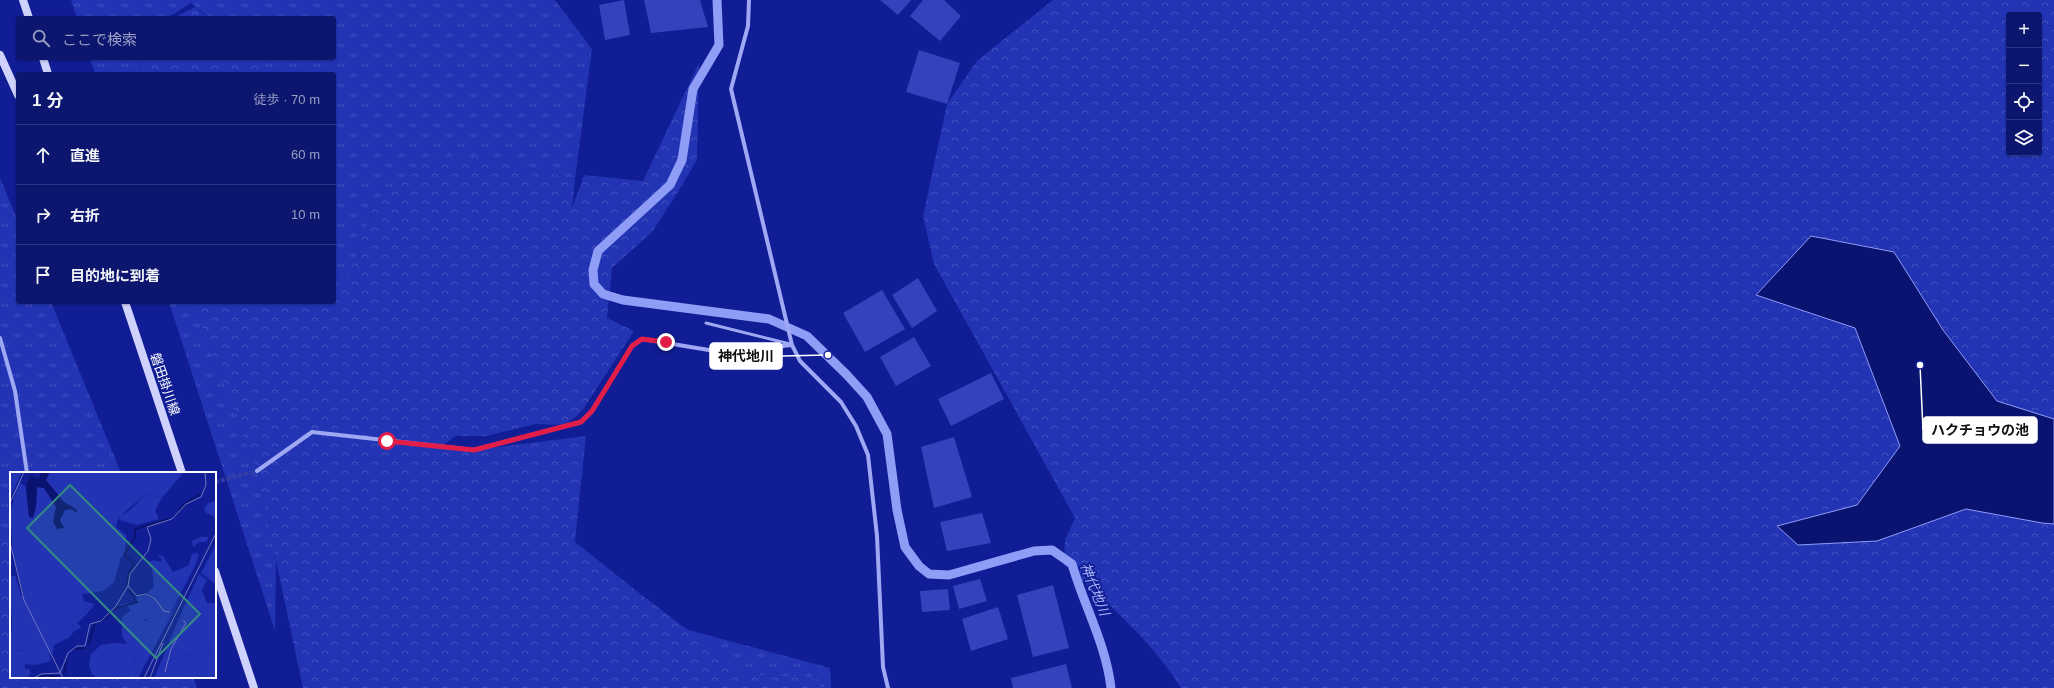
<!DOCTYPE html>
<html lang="ja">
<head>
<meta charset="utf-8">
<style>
	body { margin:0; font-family:Helvetica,"Noto Sans JP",sans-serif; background:#151f74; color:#f1f3f6 }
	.controls { position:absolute; right:12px; top:12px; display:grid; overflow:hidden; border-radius:4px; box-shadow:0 1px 3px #0004 }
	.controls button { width:36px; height:36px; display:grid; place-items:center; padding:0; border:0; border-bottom:1px solid #2c3582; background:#0c166f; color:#f1f3f6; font:20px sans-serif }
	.stop { position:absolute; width:12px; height:12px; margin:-9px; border:3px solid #e11d48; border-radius:50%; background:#fff }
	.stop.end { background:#e11d48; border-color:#fff; box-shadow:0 1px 4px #0008 }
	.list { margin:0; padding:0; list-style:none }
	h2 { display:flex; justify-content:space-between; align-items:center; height:52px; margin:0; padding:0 16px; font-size:17px }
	h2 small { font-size:13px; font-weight:400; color:#9a9fc3 }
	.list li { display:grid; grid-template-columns:26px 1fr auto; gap:12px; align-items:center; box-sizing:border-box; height:60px; padding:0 16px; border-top:1px solid #2c3582 }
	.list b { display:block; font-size:15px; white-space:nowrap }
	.list em { font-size:13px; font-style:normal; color:#9a9fc3 }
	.icon { flex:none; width:22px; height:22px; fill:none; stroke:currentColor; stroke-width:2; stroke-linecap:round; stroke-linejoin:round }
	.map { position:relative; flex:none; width:2054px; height:688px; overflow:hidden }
	.search { position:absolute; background:#0c166f; box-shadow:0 1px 3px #0004; left:16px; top:16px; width:320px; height:44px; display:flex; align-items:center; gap:10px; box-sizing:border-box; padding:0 14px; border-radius:4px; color:#9a9fc3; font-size:15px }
	.panel { position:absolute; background:#0c166f; box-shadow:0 1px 3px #0004; left:16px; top:72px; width:320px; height:232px; border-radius:4px }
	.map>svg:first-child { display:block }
	.grass { fill:url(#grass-tufts) }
	.forest { fill:url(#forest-crowns); fill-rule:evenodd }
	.water { fill:#0a1370; stroke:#909df7 }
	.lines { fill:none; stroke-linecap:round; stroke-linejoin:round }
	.stream { stroke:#909df7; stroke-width:9 }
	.building { fill:#3443bc }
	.minor-tunnel { stroke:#343fa4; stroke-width:4; stroke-dasharray:4 2; stroke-linecap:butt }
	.service { stroke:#9ea8f3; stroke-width:3 }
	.minor { stroke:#9ea8f3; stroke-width:4 }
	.secondary { stroke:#ced2fd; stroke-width:8 }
	.route { stroke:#e11d48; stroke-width:5 }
	.labels { text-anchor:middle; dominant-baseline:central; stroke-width:3.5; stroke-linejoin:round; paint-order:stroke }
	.street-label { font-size:13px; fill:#fff; stroke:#101d94 }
	.water-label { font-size:14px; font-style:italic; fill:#aab4fa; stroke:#101d94 }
	.inset-river { fill:none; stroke:#0a1370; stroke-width:2 }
	.inset-road { fill:none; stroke:#7077bf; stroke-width:1 }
	.view { fill:#338b84; fill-opacity:0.15; stroke:#338b84; stroke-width:2 }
	.inset-edge { fill:none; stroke:#fff; stroke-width:2 }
	.leader { fill:none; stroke:#fff; stroke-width:1.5 }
	.callout-dot { fill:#fff; stroke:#101d94; stroke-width:1.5 }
	.callout { fill:#fff; stroke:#fff; stroke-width:1.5 }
	.callout-label { font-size:14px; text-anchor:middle; font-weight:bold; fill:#111 }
</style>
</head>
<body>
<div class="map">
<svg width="2054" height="688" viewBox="0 0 2054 688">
	<defs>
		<pattern id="grass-tufts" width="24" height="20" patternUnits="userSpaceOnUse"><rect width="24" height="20" fill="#2233b4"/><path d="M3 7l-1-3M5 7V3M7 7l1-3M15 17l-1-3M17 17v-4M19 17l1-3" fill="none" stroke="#4352bf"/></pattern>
		<pattern id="forest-crowns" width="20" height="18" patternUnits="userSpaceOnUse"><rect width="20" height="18" fill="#2233b4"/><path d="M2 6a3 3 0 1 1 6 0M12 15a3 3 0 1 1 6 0" fill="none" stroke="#4352bf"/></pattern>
	</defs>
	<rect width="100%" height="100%" fill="#101d94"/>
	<!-- grass -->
	<path class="grass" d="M 71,0 L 555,0 L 592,49 L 575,179 L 481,157 L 375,202 L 349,276 L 334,273 L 334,74 L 258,74 L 256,58 L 334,58 L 334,18 L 210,18 L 191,3 L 167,18 L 77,18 Z
		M 90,58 L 141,58 L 140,74 L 95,74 Z
		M 0,178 L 18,221 L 18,302 L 51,302 L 121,473 L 11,473 L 11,530 L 0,529 Z
		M 169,302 L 197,302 L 257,471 L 276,558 L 275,631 Z
		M 681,628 L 830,668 L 831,688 L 819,688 L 822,679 L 746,674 Z"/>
	<!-- forest -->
	<path class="forest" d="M 1053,0 L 2054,0 L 2054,688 L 1181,688 C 1151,640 1107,602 1064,565 L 1065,540 L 1075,518 L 934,264 L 923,216 L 947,104 L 977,61 ZM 2009,15 L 2039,15 L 2039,153 L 2009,153 Z
		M 195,7 L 209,18 L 173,18 Z
		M 141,58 L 256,58 L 259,74 L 140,74 Z
		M 699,63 L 697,160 L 673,200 L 652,232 L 612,268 L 607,318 L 634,331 L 584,408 L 578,415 L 564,425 L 536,424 L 486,436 L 456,436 L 441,446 L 474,450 L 586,436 L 575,542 L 643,596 L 746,674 L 823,679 L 819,688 L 303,688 L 257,471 L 193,302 L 334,302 L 334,273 L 349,275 L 375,202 L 426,159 L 481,157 L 575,179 L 572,208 L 584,175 L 643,181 Z
		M 0,529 L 11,530 L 11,677 L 193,677 L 197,688 L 0,688 Z"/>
	<!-- water -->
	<path class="water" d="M 1811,236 L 1894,252 L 1943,330 L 1997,401 L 2054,419 L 2054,524 L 2042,523 L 1966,509 L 1877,541 L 1798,545 L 1777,526 L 1857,505 L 1900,446 L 1855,328 L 1756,295 Z"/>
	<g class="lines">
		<!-- stream -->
		<path class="stream" d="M 717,0 L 719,45 L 693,89 L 682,160 L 670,185 L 598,251 L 593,270 L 594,284 L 603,294 L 623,300 L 769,319 L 807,336 L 847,375 L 867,397 L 887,434 L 897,510 L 905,547 L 919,566 L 929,574 L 949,575 L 1034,551 L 1052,550 L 1072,564 C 1084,606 1106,644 1111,688"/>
	</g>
	<!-- building -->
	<path class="building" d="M 624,0 L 630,35 L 605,40 L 599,5 Z
		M 644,0 L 700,0 L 708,27 L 651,33 Z
		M 880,0 L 911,0 L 898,15 Z
		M 923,0 L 944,0 L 961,16 L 940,41 L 910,16 Z
		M 919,50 L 960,63 L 947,104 L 906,92 Z
		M 918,278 L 937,311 L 912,328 L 892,295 Z
		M 882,290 L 905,329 L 865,352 L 843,313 Z
		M 914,337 L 931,366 L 896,386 L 880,357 Z
		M 991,373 L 1004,399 L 951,426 L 938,399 Z
		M 954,437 L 972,497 L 934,508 L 921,447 Z
		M 982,513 L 991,543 L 947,551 L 940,522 Z
		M 980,579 L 987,601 L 959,609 L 953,586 Z
		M 1053,585 L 1069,648 L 1033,657 L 1017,595 Z
		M 948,589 L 950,610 L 922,612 L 920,591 Z
		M 998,607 L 1008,639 L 971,651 L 962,619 Z
		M 1066,664 L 1072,688 L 1013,688 L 1011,678 Z"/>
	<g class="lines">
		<!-- minor-tunnel -->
		<path class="minor-tunnel" d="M 215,482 L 257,471"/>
		<!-- service -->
		<path class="service" d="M 706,323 L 790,344"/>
		<!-- minor -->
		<path class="minor" d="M 749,0 L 748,26 L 731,89 L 792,345 L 800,361 L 841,402 L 856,426 L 868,455 L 877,536 L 883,667 L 888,688
			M 0,338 L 15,391 L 27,473
			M 257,471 L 312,432 L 474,450 L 581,422 L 592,411 L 632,346 L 642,339 L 721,352 L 792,345"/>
		<!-- secondary -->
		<path class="secondary" d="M 23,0 L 29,18
			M 0,55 L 18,95
			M 43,58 L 48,74
			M 125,302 L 182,473
			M 215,571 L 254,688"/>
	</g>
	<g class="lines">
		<!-- route -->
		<path class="route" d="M 387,441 L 474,450 L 581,422 L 592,411 L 632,346 L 642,339 L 666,342"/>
	</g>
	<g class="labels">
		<!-- street labels -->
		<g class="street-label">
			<text transform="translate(165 384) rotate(71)">磐田掛川線</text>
		</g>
		<!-- water labels -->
		<g class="water-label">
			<text transform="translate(1095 589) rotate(68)">神代地川</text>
		</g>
	</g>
	<!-- overview -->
	<g transform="translate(10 472)">
		<rect width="206" height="206" fill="#101d94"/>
		<path d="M 138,20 L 152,26 L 145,38 L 149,47 L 127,53 L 109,48 L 110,43 L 118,40 ZM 5,103 L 11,123 L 0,128 L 0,105 ZM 169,129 L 128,206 L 122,206 L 128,199 L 123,182 L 112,164 L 112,145 L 121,138 L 126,145 L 135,149 L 142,146 L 145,152 L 134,166 L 134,173 L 139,174 ZM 86,132 L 68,151 L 71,156 L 64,159 L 62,153 L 68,151 L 66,144 ZM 170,144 L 201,177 L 187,185 L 174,182 L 164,186 L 148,197 ZM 14,177 L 15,197 L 19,197 L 21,201 L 17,206 L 0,206 L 0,183 Z" fill="#2233b4"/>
		<path d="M 0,0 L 12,0 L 0,26 ZM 40,0 L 174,0 L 152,26 L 138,20 L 108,46 L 106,55 L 116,63 L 115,83 L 111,85 L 104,110 L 93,119 L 72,122 L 74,129 L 85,132 L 66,144 L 68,151 L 62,153 L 64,159 L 60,165 L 44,173 L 43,182 L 39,179 L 41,189 L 26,193 L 14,192 L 13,177 L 0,183 L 2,147 L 0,128 L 6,123 L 14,124 L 3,82 L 0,40 L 9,10 L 16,15 L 19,45 L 23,46 L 25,19 ZM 206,29 L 206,46 L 195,40 L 194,36 L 198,31 ZM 190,65 L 199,65 L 196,70 L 189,70 L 183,75 L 182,69 ZM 206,72 L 206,113 L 191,101 ZM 186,81 L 189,83 L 185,94 L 151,159 L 139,175 L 134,173 L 133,166 L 145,152 L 142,146 L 129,149 L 117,134 L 106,138 L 112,132 L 125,130 L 127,125 L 136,123 L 146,129 L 137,121 L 144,115 L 142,96 L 137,91 L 144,88 L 151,90 L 152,87 L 146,82 L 153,84 L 163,100 L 179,93 L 182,82 ZM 189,102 L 197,108 L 192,118 L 197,131 L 206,131 L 206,206 L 144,206 L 148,197 L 164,186 L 174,182 L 187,185 L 201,177 L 170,144 ZM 104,171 L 117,172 L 123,182 L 128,199 L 122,206 L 86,206 L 82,202 L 79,193 L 81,182 L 91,173 Z" fill="#2233b4"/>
		<path d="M 32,0 L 40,0 L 36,8 L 54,30 L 67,38 L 67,41 L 61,37 L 55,38 L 50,48 L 54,56 L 47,57 L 43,50 L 46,35 L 34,16 L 27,15 L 26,35 L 23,46 L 19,45 L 16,15 L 19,6 L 21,3 L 28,7 Z" fill="#0a1370"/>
		<path class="inset-river" d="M 169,38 L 177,30 L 191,22M 117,114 L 118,102 L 124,92 L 114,83 L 125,65 L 125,57 L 159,47M 104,137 L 127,130 L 118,117M 88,151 L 101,141M 78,173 L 85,152M 64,177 L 76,176M 54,202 L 56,190M 28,206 L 36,203 L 49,205"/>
		<path class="inset-road" d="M 0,31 L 14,0M 0,70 L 14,128 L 53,206M 118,114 L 127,124 L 136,122 L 145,127 L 154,139 L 160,140M 155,200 L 161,177 L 176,151 L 173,148M 24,206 L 31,202 L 50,201 L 58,181 L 67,174 L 75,174 L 80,152 L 91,149 L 106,134 L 118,114 L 120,102 L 138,79 L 141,67 L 137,55 L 162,47 L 176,32 L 191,25 L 196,13 L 195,0M 134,206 L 206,61M 140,206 L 153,171"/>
		<path class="view" d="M 60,13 L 190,142 L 146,186 L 17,56 Z"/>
		<rect width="206" height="206" class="inset-edge"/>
	</g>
	<!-- callouts -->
	<path class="leader" d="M828 355L782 356M1920 365L1923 430"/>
	<g class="callout-dot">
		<circle cx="828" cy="355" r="4"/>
		<circle cx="1920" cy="365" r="4"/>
	</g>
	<g class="callout">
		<rect x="710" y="343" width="72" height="26" rx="4"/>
		<rect x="1923" y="417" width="114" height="26" rx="4"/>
	</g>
	<g class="callout-label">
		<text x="746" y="361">神代地川</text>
		<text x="1980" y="435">ハクチョウの池</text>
	</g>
</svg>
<div class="controls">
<button>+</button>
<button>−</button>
<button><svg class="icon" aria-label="locate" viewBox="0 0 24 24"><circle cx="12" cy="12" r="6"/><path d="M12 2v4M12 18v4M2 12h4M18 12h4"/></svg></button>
<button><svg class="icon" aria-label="layers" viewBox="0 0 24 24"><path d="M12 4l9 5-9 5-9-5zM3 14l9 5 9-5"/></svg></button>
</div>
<div class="stop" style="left:387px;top:441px"></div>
<div class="stop end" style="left:666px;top:342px"></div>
<div class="search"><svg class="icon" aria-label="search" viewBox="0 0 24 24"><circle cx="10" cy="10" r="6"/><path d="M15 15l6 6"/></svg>ここで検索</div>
<section class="panel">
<h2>1 分<small>徒歩 · 70 m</small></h2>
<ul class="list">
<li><svg class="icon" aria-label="ahead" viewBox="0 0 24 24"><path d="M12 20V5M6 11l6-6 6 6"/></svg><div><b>直進</b></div><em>60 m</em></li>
<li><svg class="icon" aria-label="right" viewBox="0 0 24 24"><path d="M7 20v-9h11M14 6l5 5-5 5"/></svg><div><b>右折</b></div><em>10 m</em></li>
<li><svg class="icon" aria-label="arrive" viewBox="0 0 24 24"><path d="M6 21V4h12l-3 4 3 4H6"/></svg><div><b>目的地に到着</b></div></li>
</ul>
</section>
</div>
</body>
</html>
